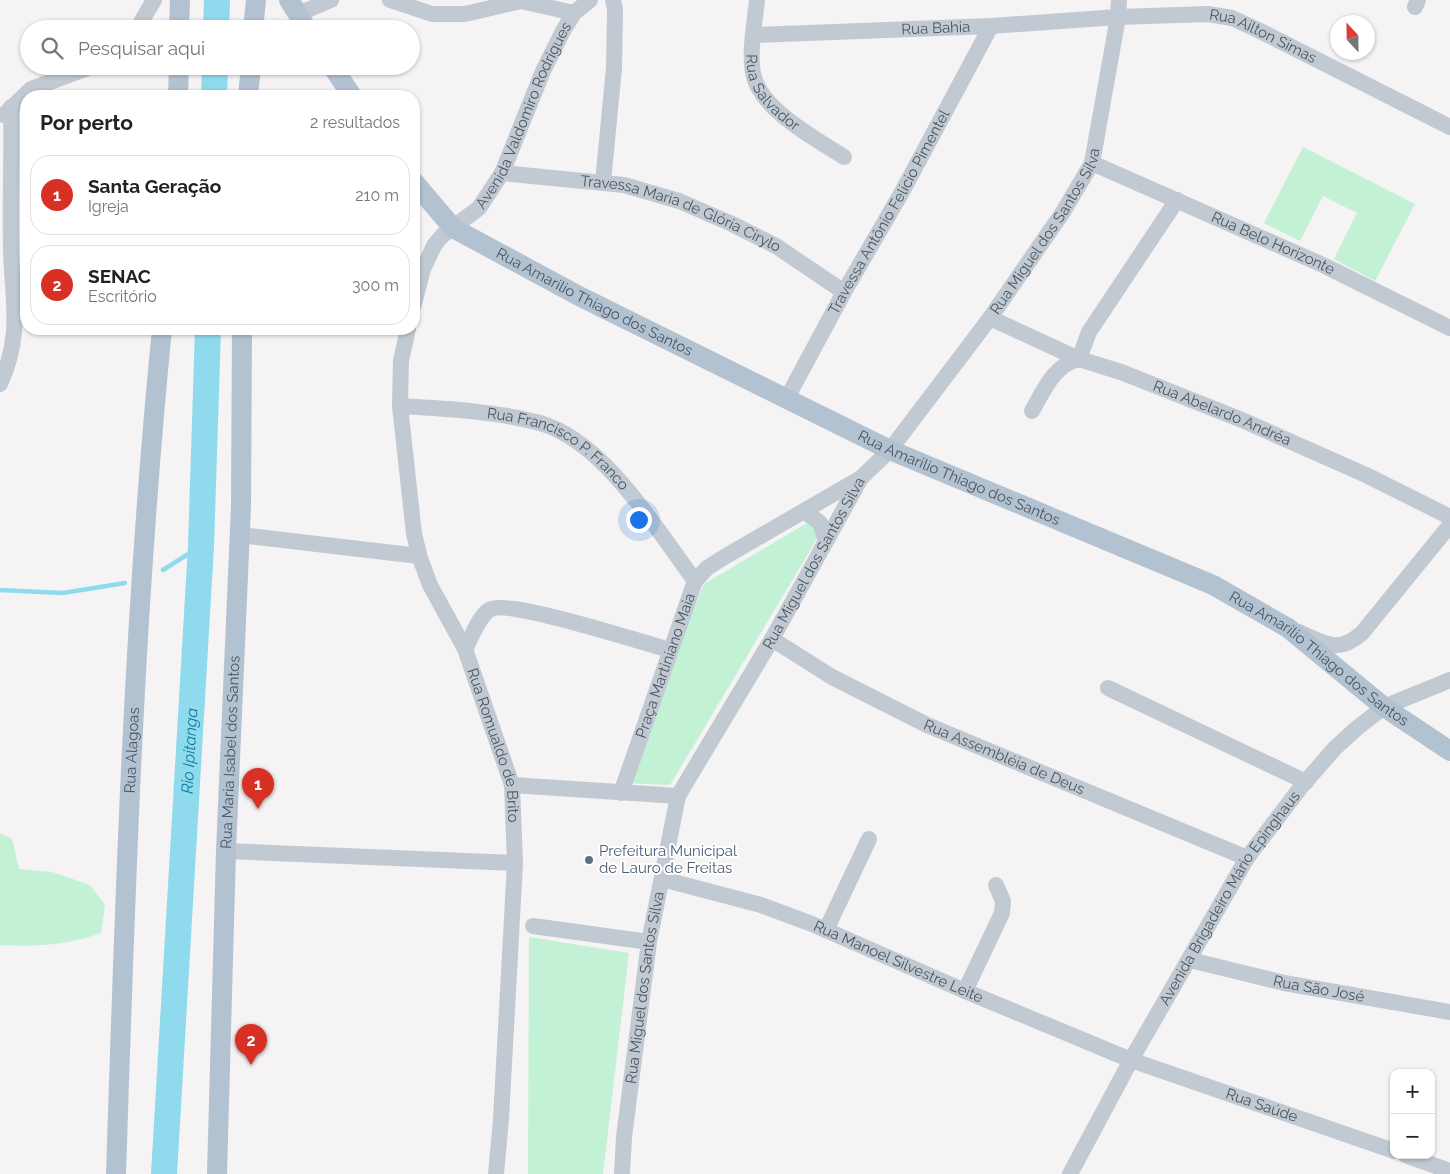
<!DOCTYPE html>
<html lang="pt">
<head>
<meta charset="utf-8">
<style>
	body { margin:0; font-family:Raleway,sans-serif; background:#f6f6f6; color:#222 }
	.controls { position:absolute; right:15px; bottom:15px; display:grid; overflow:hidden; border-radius:10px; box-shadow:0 1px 4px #0004 }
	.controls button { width:45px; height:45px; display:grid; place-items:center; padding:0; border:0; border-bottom:1px solid #e0e0e0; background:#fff; color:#222; font:25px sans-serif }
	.compass { position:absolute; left:1330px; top:15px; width:45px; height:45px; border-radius:50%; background:#fff; box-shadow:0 1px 4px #0004; rotate:338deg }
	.you { position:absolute; left:638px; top:519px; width:18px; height:18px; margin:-12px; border:4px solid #fff; border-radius:50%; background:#1a73e8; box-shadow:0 0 0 8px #1a73e833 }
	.badge { display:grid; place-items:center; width:32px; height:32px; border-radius:50%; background:#d93025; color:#fff; font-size:16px; font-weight:700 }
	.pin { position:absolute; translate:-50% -41px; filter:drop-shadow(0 1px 2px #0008) }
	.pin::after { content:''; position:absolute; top:26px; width:18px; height:15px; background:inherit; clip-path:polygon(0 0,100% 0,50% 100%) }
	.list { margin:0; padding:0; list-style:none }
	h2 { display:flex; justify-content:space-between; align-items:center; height:65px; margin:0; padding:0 20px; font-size:21px }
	h2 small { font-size:16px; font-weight:400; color:#767676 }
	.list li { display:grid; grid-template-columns:32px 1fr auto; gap:15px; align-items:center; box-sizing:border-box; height:80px; margin:0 10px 10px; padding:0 10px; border:1px solid #e0e0e0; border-radius:20px }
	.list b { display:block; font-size:19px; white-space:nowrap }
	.list p { margin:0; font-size:16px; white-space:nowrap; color:#767676 }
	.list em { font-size:16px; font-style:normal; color:#767676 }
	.icon { flex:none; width:28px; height:28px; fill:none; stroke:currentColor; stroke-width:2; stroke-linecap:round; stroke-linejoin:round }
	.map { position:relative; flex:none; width:1450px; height:1174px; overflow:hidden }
	.search { position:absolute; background:#fff; box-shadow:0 1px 4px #0004; left:20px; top:20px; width:400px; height:55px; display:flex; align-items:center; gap:12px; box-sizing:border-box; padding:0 18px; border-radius:28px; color:#767676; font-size:19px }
	.panel { position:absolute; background:#fff; box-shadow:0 1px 4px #0004; left:20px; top:90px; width:400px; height:245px; border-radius:20px }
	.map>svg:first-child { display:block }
	.green { fill:#c3f1d5 }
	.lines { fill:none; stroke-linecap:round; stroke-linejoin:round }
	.stream { stroke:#90daee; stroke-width:4.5 }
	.river { stroke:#90daee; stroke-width:26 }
	.minor { stroke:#c1cad2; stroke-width:16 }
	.major { stroke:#b3c2d1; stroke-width:20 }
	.service-dot { fill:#5c6f8a; stroke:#fff; stroke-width:2 }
	.labels { text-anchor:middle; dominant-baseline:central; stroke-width:4; stroke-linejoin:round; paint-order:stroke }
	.street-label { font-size:15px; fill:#4a5661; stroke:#fff }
	.service-label { font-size:15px; fill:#4e5e75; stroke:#fff; text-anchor:start }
	.water-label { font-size:16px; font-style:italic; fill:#0c7c9b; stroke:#fff }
</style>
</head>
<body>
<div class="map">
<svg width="1450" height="1174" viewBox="0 0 1450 1174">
	<rect width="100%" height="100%" fill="#f5f3f3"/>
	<!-- green -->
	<path class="green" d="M 1303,147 L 1415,204 L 1375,281 L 1334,259 L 1357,213 L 1323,196 L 1300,241 L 1264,223 Z
		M 807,523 L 820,534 L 670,785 L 623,783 L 704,584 Z
		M 0,833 L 12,839 L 19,869 L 52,872 L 90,885 L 105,905 L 101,933 C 68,945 35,947 0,945 Z
		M 529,937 L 629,953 L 603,1174 L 528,1174 Z"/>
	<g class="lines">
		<!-- stream -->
		<path class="stream" d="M 163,570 L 201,546
			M 0,590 L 63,593 L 125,583"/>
		<!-- river -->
		<g class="river">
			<path d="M 216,29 L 217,0"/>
			<path d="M 214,96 L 215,66"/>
			<path id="s1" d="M 164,1174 L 201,546 L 208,329"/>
		</g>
		<!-- minor -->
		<g class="minor">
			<path d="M 390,0 L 432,14 L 465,14 L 521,1 L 574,13"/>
			<path id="s2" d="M 757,0 C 755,21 749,52 753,73 C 759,109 815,138 844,157"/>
			<path d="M 1415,7 L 1418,0"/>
			<path d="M 298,14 L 331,0"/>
			<path d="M 137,29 L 154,0"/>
			<path id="s3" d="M 754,35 L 991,26 L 1118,17 L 1208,14 L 1232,18 L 1256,29 L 1450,127"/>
			<path d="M 4,115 L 31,89 L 93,66"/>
			<path id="s4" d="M 1092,163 L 1323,265 L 1450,328"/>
			<path id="s5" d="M 502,173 L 624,185 L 679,201 L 730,223 L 776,246 L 844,292"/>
			<path d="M 603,182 L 614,68 L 615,10 L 613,0"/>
			<path id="s6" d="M 414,304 L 423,269 L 435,244 L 443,235 L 479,208 L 502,173 L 543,71 L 563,31 L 574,13 L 590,0"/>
			<path id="s7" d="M 990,318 L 1079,359 L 1121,372 L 1242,420 L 1366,475 L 1450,517"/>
			<path id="s8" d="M 408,329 L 401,361 L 400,406 L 414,534 L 420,558 L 430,585 L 465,649 L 512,785 L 515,863 L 501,1119 L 496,1174"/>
			<path d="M 0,384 C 23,334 12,300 11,249 C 10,202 12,155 11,107"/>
			<path id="s9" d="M 787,398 L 844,292 L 902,192 L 991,26"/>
			<path id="s10" d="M 400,406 C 447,409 495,411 540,423 C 604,441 657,530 695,581"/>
			<path d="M 1032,411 C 1044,390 1054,365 1079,359 L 1089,332 L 1177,200"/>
			<path d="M 804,511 L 820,523 L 826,541"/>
			<path d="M 240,535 L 419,556"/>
			<path d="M 1299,632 C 1325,643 1337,655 1362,633 L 1450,525"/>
			<path id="s11" d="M 772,639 L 832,677 L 927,725 L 1247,858"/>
			<path d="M 465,649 C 472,637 478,618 489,610 C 506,598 644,643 670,650"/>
			<path d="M 1108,688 L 1306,782"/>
			<path d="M 512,785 L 678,796"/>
			<path id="s12" d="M 621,793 L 695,581 L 707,568 L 726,556 L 861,478"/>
			<path d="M 226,851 L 515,863"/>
			<path id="s13" d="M 662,879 L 761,905 L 812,924 L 965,991 L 1131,1060 L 1394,1151"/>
			<path d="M 533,926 L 649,942"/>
			<path d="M 826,930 L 869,839"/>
			<path id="s14" d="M 1190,960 L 1284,983 L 1450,1012"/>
			<path d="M 965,991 L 1002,913 L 1003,901 L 996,885"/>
			<path d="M 1405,1155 L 1450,1171"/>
			<path id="s15" d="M 622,1174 L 624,1137 L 649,942 L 678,796 L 772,639 L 861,478 L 890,450 L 990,318 L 1063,212 L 1092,163 L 1118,17 L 1119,0"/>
			<path id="s16" d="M 1070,1174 L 1131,1060 L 1247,858 L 1301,787 L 1335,748 L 1357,728 L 1384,707 L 1450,680"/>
		</g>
		<!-- major -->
		<g class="major">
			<path d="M 289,0 L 307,29"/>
			<path d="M 179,29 L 180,0"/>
			<path d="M 253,29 L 256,0"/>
			<path d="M 332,66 L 352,96"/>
			<path d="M 178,96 L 179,66"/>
			<path d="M 248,96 L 251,66"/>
			<path id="s17" d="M 414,182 L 453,228 L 579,296 L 890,450 L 1213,585 L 1288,628 L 1384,707 L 1450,751"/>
			<path id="s18" d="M 116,1174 C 125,892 134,610 162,329"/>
			<path id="s19" d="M 217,1174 L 226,851 L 241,506 L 242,329"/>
		</g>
	</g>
	<!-- markers -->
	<circle class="service-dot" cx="589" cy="860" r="5"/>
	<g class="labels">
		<!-- street labels -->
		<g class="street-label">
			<text stroke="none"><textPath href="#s3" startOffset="182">Rua Bahia</textPath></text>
			<text stroke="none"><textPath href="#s3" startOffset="514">Rua Ailton Simas</textPath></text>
			<text stroke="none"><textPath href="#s2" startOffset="100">Rua Salvador</textPath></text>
			<text stroke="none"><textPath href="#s6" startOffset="224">Avenida Valdomiro Rodrigues</textPath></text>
			<text stroke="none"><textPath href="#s9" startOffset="212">Travessa Antônio Felício Pimentel</textPath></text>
			<text stroke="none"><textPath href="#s5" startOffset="185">Travessa Maria de Glória Cirylo</textPath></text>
			<text stroke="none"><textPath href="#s15" startOffset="1059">Rua Miguel dos Santos Silva</textPath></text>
			<text stroke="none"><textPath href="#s4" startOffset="198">Rua Belo Horizonte</textPath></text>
			<text stroke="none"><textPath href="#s17" startOffset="220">Rua Amarilio Thiago dos Santos</textPath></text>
			<text stroke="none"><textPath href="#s7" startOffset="251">Rua Abelardo Andréa</textPath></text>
			<text stroke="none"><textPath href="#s10" startOffset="169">Rua Francisco P. Franco</textPath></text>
			<text stroke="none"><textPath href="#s17" startOffset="625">Rua Amarilio Thiago dos Santos</textPath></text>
			<text stroke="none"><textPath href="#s15" startOffset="652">Rua Miguel dos Santos Silva</textPath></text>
			<text stroke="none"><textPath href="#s17" startOffset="1030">Rua Amarilio Thiago dos Santos</textPath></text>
			<text stroke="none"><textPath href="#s12" startOffset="135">Praça Martiniano Maia</textPath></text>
			<text stroke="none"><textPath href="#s8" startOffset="434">Rua Romualdo de Brito</textPath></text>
			<text stroke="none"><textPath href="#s18" startOffset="424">Rua Alagoas</textPath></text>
			<text stroke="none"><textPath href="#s19" startOffset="422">Rua Maria Isabel dos Santos</textPath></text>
			<text stroke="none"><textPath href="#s11" startOffset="261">Rua Assembléia de Deus</textPath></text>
			<text stroke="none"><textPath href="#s16" startOffset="319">Avenida Brigadeiro Mário Epinghaus</textPath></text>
			<text stroke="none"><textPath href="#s13" startOffset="251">Rua Manoel Silvestre Leite</textPath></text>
			<text stroke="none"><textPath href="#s15" startOffset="188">Rua Miguel dos Santos Silva</textPath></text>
			<text stroke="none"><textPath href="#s14" startOffset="132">Rua São José</textPath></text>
			<text stroke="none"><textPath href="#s13" startOffset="642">Rua Saúde</textPath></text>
		</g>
		<!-- service labels -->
		<g class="service-label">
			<text x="599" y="851">Prefeitura Municipal<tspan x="599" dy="17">de Lauro de Freitas</tspan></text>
		</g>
		<!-- water labels -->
		<g class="water-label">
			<text stroke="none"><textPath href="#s1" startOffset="424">Rio Ipitanga</textPath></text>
		</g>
	</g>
</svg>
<div class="controls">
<button>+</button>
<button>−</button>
</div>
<svg class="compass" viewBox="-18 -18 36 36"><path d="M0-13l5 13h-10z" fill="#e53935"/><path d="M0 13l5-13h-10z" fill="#767676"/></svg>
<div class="you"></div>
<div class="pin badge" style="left:258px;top:809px">1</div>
<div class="pin badge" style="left:251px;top:1065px">2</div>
<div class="search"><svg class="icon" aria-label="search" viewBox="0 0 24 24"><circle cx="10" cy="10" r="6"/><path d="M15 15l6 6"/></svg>Pesquisar aqui</div>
<section class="panel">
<h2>Por perto<small>2 resultados</small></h2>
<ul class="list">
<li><span class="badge">1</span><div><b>Santa Geração</b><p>Igreja</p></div><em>210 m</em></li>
<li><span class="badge">2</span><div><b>SENAC</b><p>Escritório</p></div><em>300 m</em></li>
</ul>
</section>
</div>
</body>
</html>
